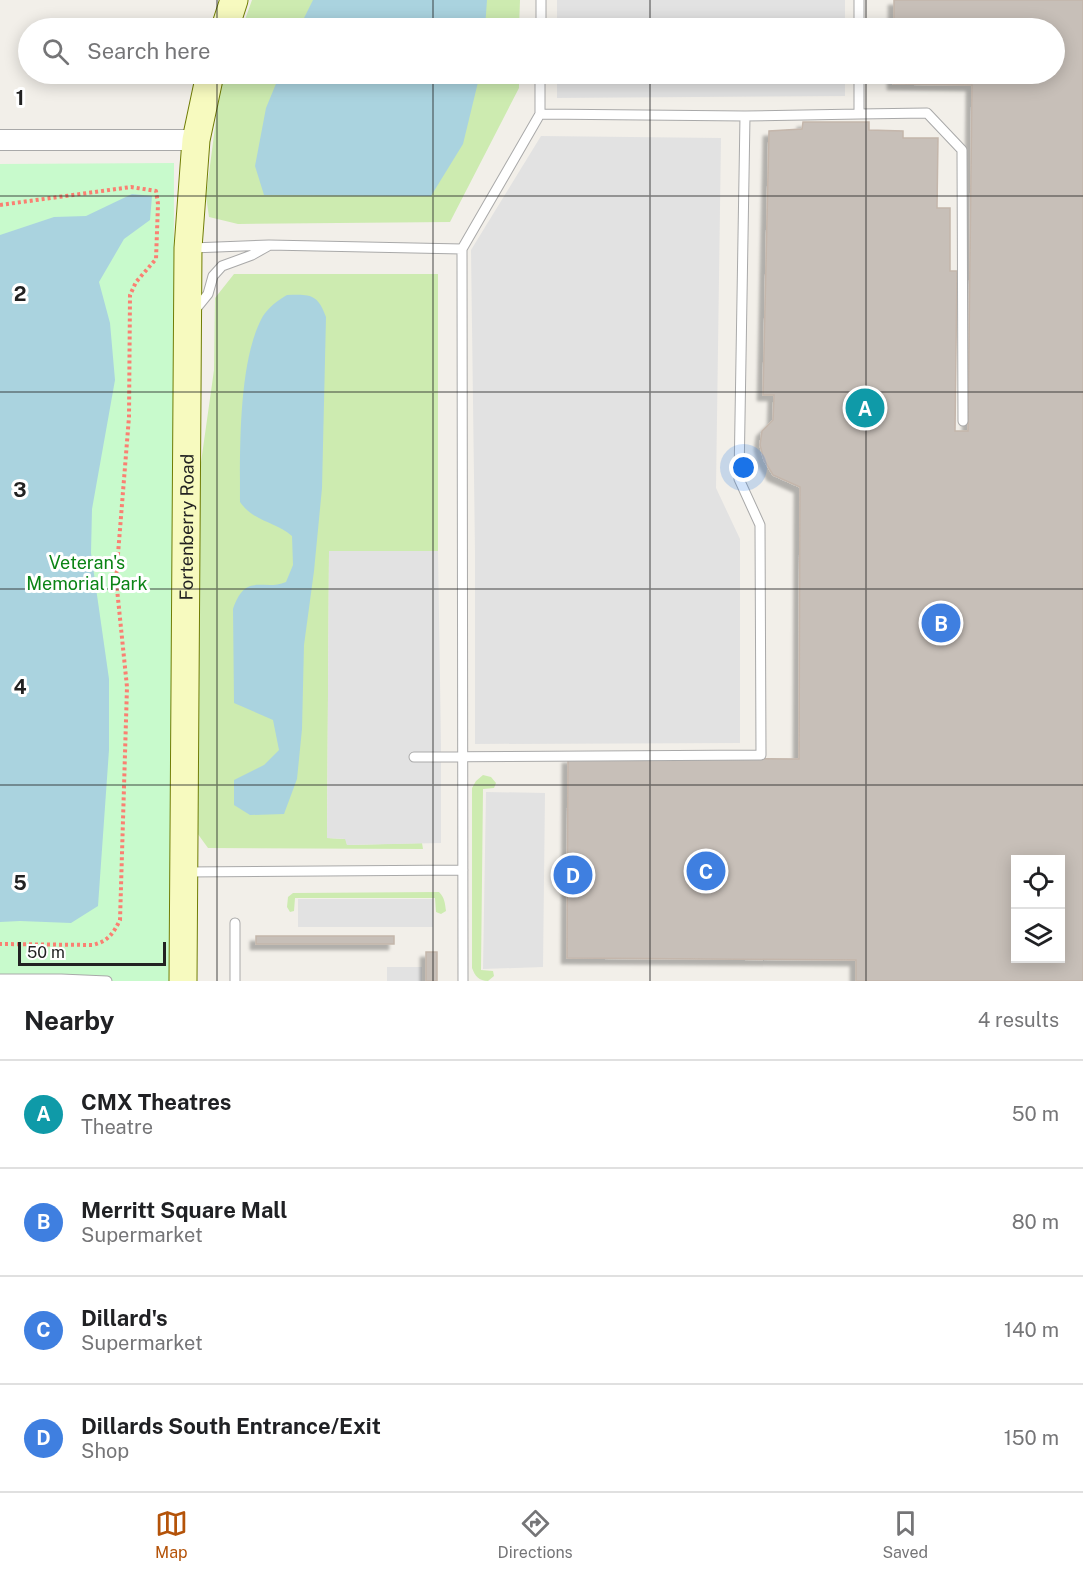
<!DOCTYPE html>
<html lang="en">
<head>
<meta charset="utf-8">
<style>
	body { margin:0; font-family:"Public Sans",sans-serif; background:#f6f6f6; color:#202124 }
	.controls { position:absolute; right:18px; bottom:18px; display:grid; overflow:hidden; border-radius:0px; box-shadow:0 3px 15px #0003 }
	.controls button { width:54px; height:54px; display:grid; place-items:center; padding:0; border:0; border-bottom:2px solid #e0e0e0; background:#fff; color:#202124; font:30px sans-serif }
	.scale { position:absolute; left:18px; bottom:15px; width:148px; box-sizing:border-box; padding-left:6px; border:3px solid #222; border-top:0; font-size:16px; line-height:21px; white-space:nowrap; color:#222; -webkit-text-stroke:4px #fff; paint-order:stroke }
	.you { position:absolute; left:744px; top:468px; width:21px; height:21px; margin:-15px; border:4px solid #fff; border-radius:50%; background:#1a73e8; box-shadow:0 0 0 9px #1a73e833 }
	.badge { display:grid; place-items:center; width:39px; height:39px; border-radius:50%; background:#b45309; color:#fff; font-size:20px; font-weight:700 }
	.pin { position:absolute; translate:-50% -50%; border:3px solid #fff; box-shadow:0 2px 6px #0006 }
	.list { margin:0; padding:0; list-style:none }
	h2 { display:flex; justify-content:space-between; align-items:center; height:78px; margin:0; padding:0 24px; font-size:26px }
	h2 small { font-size:20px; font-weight:400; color:#757577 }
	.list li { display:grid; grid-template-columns:39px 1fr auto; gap:18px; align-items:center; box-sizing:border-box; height:108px; padding:0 24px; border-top:2px solid #e0e0e0 }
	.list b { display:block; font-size:22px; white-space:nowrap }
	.list p { margin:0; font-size:20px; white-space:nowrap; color:#757577 }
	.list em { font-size:20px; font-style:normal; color:#757577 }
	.icon { flex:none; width:33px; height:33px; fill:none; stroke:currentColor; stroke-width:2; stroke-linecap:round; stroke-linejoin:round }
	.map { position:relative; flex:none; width:1083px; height:981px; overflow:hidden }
	.search { position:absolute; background:#fff; box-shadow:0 3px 15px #0003; left:18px; right:18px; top:18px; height:66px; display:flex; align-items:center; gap:15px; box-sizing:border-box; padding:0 21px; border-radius:33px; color:#757577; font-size:22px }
	.sheet { height:510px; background:#fff }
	nav { display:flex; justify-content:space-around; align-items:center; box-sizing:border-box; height:84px; border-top:2px solid #e0e0e0; background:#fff; font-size:16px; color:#757577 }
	nav a { display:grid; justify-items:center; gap:3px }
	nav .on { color:#b45309 }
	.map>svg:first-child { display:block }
	.grass { fill:#cdebb0 }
	.park { fill:#c8facc }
	.parking { fill:#e2e2e2 }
	.water { fill:#aad3df }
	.building { fill:#c7bfb8; stroke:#c4b6ab; stroke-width:1.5; fill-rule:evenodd; filter:url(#shadow) }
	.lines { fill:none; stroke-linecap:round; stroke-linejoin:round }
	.lane-casing { stroke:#a9a9a9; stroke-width:11 }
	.street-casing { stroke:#a9a9a9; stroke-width:22 }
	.secondary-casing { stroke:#707d05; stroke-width:29 }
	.path { stroke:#fa8072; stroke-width:4; stroke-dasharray:3 3; stroke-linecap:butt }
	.lane { stroke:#fff; stroke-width:9 }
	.street { stroke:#fff; stroke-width:20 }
	.secondary { stroke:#f7fabf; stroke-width:27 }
	.grid { fill:none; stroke:#222; stroke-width:1.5; stroke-opacity:0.55 }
	.labels { text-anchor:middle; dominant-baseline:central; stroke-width:6; stroke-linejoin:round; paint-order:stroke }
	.street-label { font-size:18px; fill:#222; stroke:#fff }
	.park-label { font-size:18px; fill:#0c8416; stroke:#fff }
	.grid-label { font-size:20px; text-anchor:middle; font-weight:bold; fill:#222; stroke:#fff; stroke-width:6; stroke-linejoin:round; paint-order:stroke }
</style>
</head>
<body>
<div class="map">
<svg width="1083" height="981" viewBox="0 0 1083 981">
	<defs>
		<filter id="shadow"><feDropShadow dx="-5.5" dy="5.5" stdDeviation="1.5" flood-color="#0004"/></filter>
	</defs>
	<rect width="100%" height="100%" fill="#f2efe9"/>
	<!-- grass -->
	<path class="grass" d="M 252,0 L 520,0 L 519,28 L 242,28 Z
		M 225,74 L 519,74 L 519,88 L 450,222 L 238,224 L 209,217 L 206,196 L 220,89 Z
		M 234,274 L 438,274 L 438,551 L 329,552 L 327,838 L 346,839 L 347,845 L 422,843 L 423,849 L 208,848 L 192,826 L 195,505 L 214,370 L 215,298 Z
		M 483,775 L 491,777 L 496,783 L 494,788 L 483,789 L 481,970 L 493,971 L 494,976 L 488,981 C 479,981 475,976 472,968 L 472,788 L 476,781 Z
		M 439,892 C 445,898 445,904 446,911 L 441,914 L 436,912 L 435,898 L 295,898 L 294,911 L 290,912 L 287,907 L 288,897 L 293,893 Z"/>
	<!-- park -->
	<path class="park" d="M 174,163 L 172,981 L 0,981 L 0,164 Z"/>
	<!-- parking -->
	<path class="parking" d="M 557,0 L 845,0 L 845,28 L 557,28 Z
		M 557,74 L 845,74 L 845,96 L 557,98 Z
		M 541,136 L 721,138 L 716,488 L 740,539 L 740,743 L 475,744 L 475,552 L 471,250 Z
		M 329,551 L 438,551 L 441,745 L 441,843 L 347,845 L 345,839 L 327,838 Z
		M 486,792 L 545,793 L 543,967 L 483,969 Z
		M 298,899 L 433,899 L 433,927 L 298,927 Z
		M 387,967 L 422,967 L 422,981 L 387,981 Z"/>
	<!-- water -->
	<path class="water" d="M 313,0 L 487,0 L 485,28 L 299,28 Z
		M 280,74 L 480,74 L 463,144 L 431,196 L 264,195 L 255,166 L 266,108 Z
		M 132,194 L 152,196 L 150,220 L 124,239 L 99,282 L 110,323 L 115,380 L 92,509 L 91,553 L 109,679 L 109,750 L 98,906 L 71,923 L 20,921 L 0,922 L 0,235 L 54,217 L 86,216 Z
		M 287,295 C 310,294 318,294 326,317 L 322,488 L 314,571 L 304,645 L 302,729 L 297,779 L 284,814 L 250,815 L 234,805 L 234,780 L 264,765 L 279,750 L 273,720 L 234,703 L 233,609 C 246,571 263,592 286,582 L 293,565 L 292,536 C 274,521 254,522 240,502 C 240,451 238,360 263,316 C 269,307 278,300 287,295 Z"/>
	<!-- building -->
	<path class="building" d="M 894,0 L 1083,0 L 1083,981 L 856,981 L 856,960 L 567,958 L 568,758 L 799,759 L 800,487 L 773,475 L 764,460 L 760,445 L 762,431 L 773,420 L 774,395 L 763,395 L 769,131 L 802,129 L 803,122 L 869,122 L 869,130 L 903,131 L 903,138 L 938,138 L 937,208 L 950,208 L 950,271 L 957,271 L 955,431 L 968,431 L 972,85 L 893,84 L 893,74 L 1054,74 L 1054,28 L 894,28 ZM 1016,860 L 1060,860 L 1060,958 L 1016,958 Z
		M 256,936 L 394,936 L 394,944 L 256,944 Z
		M 426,952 L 437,952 L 437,981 L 426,981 Z"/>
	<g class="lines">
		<!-- lane casing -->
		<g class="lane-casing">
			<path id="lane" d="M 859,0 L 859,28
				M 541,28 L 541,0
				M 540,114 L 745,116 L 859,114 L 859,74
				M 859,114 L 927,113 L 962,150 L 963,421
				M 192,248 L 269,245 L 462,249
				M 195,310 L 208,294 L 213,276 L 222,266 L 252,255 L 268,246
				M 414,757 L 761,755 L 760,525 L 739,479 L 745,116
				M 186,872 L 463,870
				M 0,979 L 61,979 L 107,981
				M 235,981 L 235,923
				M 463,981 L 462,249 L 540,114 L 540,74"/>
		</g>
		<!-- street casing -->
		<g class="street-casing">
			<path id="street" d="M 0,140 L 196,140"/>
		</g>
		<!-- secondary casing -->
		<g class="secondary-casing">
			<g id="secondary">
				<path d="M 225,28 L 234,0"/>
				<path id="s1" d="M 183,981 L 188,248 L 196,140 L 210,74"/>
			</g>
		</g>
		<!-- path -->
		<path class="path" d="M 0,205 L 131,187 L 156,191 L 158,204 L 156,259 L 136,282 L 130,295 L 129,417 L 116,579 L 127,687 L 120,920 C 113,934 108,941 93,945 L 0,944"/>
		<!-- lane -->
		<use href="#lane" class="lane"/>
		<!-- street -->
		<use href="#street" class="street"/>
		<!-- secondary -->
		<use href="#secondary" class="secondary"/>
	</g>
	<!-- grid -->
	<path class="grid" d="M 217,0 L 217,28M 433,0 L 433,28M 650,0 L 650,28M 866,0 L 866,28M 217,74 L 217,981M 433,74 L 433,981M 650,74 L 650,981M 866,74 L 866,981M 0,196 L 1083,196M 0,392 L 1083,392M 0,589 L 1083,589M 0,785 L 1083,785"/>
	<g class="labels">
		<!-- street labels -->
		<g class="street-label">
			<text stroke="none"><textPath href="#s1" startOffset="454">Fortenberry Road</textPath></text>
		</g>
		<!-- park labels -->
		<g class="park-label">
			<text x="87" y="562">Veteran's<tspan x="87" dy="21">Memorial Park</tspan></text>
		</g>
	</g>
	<g class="grid-label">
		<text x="20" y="105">1</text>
		<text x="20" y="301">2</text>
		<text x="20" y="497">3</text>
		<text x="20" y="694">4</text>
		<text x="20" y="890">5</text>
	</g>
</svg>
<div class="controls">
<button><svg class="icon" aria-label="locate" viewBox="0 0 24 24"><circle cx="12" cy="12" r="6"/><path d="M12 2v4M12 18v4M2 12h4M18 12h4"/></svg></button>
<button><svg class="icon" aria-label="layers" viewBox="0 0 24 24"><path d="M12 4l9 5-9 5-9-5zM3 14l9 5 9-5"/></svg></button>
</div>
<div class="scale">50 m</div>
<div class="you"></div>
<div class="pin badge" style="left:865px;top:408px;background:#0f9aa8">A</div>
<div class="pin badge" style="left:941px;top:623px;background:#3f7fe0">B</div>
<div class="pin badge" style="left:706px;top:871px;background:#3f7fe0">C</div>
<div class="pin badge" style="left:573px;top:875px;background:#3f7fe0">D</div>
<div class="search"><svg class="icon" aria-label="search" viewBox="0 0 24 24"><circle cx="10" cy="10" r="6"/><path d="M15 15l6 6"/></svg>Search here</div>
</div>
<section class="sheet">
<h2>Nearby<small>4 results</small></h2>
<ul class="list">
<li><span class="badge" style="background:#0f9aa8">A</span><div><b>CMX Theatres</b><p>Theatre</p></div><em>50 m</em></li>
<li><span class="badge" style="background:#3f7fe0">B</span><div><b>Merritt Square Mall</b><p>Supermarket</p></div><em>80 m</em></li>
<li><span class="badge" style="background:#3f7fe0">C</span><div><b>Dillard's</b><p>Supermarket</p></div><em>140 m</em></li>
<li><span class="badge" style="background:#3f7fe0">D</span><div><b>Dillards South Entrance/Exit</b><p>Shop</p></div><em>150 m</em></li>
</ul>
</section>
<nav>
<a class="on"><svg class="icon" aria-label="map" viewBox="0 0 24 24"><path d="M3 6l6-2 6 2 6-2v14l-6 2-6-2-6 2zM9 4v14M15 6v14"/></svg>Map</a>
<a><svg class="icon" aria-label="directions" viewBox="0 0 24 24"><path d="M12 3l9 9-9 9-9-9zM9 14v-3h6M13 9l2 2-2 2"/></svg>Directions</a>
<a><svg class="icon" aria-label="saved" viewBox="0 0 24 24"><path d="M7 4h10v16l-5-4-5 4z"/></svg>Saved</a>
</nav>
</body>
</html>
